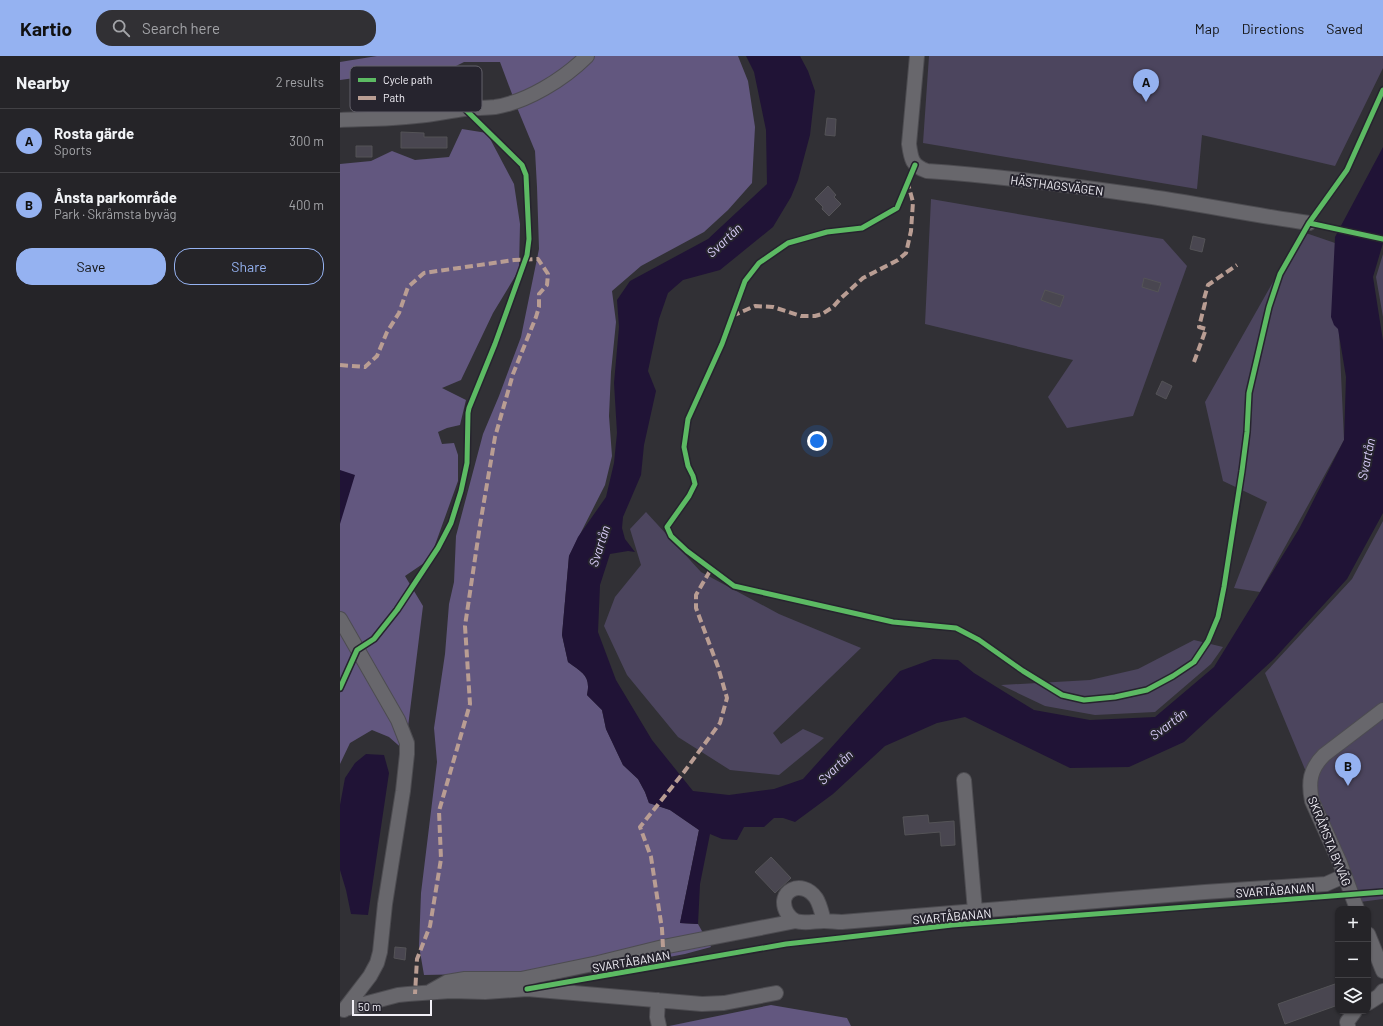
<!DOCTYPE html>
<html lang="en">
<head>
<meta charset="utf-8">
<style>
	body { margin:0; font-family:Barlow,sans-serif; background:#313034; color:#f1f3f6 }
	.controls { position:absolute; right:12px; bottom:12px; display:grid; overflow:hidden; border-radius:8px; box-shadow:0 1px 3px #0004 }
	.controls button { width:36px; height:36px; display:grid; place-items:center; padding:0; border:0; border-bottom:1px solid #424145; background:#252428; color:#f1f3f6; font:20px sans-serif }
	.scale { position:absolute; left:12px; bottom:10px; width:80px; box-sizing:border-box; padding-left:4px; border:2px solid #f2f0f7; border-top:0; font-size:11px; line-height:14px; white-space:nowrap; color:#f2f0f7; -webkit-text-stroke:3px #26242e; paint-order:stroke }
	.you { position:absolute; left:477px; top:385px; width:14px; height:14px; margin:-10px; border:3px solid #fff; border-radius:50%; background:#1a73e8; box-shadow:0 0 0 6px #1a73e833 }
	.badge { display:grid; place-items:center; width:26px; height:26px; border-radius:50%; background:#95b2f1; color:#111; font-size:13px; font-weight:700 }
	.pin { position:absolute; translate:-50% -33px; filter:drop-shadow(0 1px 2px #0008) }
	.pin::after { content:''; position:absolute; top:21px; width:14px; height:12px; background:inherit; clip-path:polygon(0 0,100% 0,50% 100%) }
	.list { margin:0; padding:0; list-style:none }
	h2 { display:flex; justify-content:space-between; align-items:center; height:52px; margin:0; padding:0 16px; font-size:17px }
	h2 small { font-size:13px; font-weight:400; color:#a3a4a8 }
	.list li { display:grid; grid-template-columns:26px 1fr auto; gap:12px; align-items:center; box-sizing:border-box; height:64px; padding:0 16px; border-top:1px solid #424145 }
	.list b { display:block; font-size:15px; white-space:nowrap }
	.list p { margin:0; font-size:13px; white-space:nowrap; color:#a3a4a8 }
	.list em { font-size:13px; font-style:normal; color:#a3a4a8 }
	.actions { display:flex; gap:8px; padding:12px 16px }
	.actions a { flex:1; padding:9px 0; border:1px solid #95b2f1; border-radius:16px; text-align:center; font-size:14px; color:#95b2f1 }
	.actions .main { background:#95b2f1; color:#111 }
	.icon { flex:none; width:22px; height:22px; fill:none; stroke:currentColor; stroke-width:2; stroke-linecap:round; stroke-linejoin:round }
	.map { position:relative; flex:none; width:1043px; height:970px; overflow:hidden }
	header { display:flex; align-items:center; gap:24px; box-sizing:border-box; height:56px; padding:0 20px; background:#95b2f1; color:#111 }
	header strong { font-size:19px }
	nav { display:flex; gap:22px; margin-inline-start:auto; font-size:14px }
	.search { width:280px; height:36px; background:#313034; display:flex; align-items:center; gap:10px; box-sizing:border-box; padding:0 14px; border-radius:16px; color:#a3a4a8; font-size:15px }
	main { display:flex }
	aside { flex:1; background:#252428 }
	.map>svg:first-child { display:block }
	.green { fill:#4c455e }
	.forest { fill:#62577f }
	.water { fill:#201336 }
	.pier { fill:#313035 }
	.building { fill:#494650; stroke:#545357 }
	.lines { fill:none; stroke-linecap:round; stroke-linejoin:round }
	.minor-casing { stroke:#4d4c51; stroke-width:16 }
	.minor { stroke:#68676c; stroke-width:14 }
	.quiet { stroke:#b99d93; stroke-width:4; stroke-dasharray:8 4; stroke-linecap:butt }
	.cycleway-casing { stroke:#26242e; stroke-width:8 }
	.cycleway { stroke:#5cba63; stroke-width:5 }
	.labels { text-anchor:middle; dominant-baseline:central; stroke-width:4; stroke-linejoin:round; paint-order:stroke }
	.street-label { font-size:12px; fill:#f2f0f7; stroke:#26242e }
	.water-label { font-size:13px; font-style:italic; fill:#dbcffb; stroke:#26242e }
	.key { fill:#26242e; stroke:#63616a; stroke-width:1 }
	.key-label { font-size:11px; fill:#f2f0f7 }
</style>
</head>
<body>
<header>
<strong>Kartio</strong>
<div class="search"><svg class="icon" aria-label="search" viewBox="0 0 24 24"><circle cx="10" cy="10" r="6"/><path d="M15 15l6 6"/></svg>Search here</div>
<nav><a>Map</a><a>Directions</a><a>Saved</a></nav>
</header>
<main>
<aside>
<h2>Nearby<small>2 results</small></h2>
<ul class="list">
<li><span class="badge">A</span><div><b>Rosta gärde</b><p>Sports</p></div><em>300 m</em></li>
<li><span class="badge">B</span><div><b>Ånsta parkområde</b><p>Park · Skråmsta byväg</p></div><em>400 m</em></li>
</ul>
<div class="actions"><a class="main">Save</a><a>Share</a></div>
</aside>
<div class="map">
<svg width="1043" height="970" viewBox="0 0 1043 970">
	<rect width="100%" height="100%" fill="#313035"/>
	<!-- green -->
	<path class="green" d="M 589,0 L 1043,0 L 1043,12 L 995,110 L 862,79 L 857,133 L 583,87 Z
		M 591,143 L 823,183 L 847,210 L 793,360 L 727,372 L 708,341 L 733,304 L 585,268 Z
		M 960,175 L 995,187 L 1004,384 L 920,536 L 894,532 L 927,446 L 883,425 L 865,346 L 933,226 Z
		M 1043,198 L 1043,261 L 1036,221 Z
		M 306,456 L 361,516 L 439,558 L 521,592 L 433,677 L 441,688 L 463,673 L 484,682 L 439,719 L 390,714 L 338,681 L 287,619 L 264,570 L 275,541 L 301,509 L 290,473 Z
		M 1043,465 L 1043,843 L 1020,846 L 925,617 L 1012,523 Z
		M 854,584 L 883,591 L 871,608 L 815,656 L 755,659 L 705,650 L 661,629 L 750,624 L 798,613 Z"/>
	<!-- forest -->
	<path class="forest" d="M 37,0 L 398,0 L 408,25 L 415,71 L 412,127 L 388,154 L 364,176 L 301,210 L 272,235 L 276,266 L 271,316 L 269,360 L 272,400 L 265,429 L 229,500 L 222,579 L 228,606 C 243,617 251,620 247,639 L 262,654 L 266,673 L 283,709 L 298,723 L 305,736 L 309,747 L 330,754 L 359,774 L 340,867 L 358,868 L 371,891 L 345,898 L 208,924 L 133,918 L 84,919 L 79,890 L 81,837 L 97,706 L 94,672 L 105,598 L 109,548 L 114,526 L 116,480 L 143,378 L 159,340 L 181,281 L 199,193 L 197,131 L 195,95 L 178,54 L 160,6 L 124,6 L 92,22 L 59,16 L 0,24 L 0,6 Z
		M 122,73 L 147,77 L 174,128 L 180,168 L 179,214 L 153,257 L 121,324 L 102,332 L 126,344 L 120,369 L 107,372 L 98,376 L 102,388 L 114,387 L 118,399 L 118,425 L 90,503 L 65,520 L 83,550 L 65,695 L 49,681 L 32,674 L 10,687 L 0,708 L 0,108 L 31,105 L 52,95 L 75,104 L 109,101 Z
		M 431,949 L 507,962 L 511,970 L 329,970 Z"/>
	<!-- water -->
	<path class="water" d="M 406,0 L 460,0 L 468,15 L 475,35 L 470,79 L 458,124 L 451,141 L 433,171 L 380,214 L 343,224 L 328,237 L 319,263 L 308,315 L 316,335 L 304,389 L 301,419 L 283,461 L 282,472 L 285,483 L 295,496 L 288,495 L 270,498 L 260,529 L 258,576 L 276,624 L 312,684 L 353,735 L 389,739 L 434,733 L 463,723 L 560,615 L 593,603 L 618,604 L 634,617 L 694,654 L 750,664 L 815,661 L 874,611 L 959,473 L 1004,384 L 1006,321 L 998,273 L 994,269 L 991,261 L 995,181 L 1043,91 L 1043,187 L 1033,221 L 1043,285 L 1043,457 L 1007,523 L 934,603 L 844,686 L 789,711 L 730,712 L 625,661 L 597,667 L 545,690 L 493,738 L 455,766 L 443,762 L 434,762 L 424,771 L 404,771 L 397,784 L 382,783 L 370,778 L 360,828 L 358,868 L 340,867 L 359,774 L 330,754 L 309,747 L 305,736 L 298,723 L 283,709 L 266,673 L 262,654 L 247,639 C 251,620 243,617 228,606 L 222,579 L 229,500 L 238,481 L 266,441 L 274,407 L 277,377 L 274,327 L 279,271 L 277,244 L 290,225 L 368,183 L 427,128 L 426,74 L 414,16 Z
		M 0,414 L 15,419 L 0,468 Z
		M 26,698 L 44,699 L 49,717 L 28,859 L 11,858 L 6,834 L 0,814 L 0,749 L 5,722 L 15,707 Z"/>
	<!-- pier -->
	<path class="pier" d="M 999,170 L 1043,181 L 1043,187 L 996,175 Z"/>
	<!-- building -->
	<path class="building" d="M 487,62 L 496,63 L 495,80 L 485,79 Z
		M 61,76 L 84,77 L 84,81 L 107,81 L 107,92 L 61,92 Z
		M 16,90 L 32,90 L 32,101 L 16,101 Z
		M 488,130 L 496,139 L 494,141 L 501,148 L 489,160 L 482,153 L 483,151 L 475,143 Z
		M 853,180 L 865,183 L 862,196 L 850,193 Z
		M 804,222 L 821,227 L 818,236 L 802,231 Z
		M 705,234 L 724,240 L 720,251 L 701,244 Z
		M 822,325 L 832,330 L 826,343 L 816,338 Z
		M 588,759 L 589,767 L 614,765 L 615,789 L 601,790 L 600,776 L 565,779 L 563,761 Z
		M 431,801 L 451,822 L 435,837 L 415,816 Z
		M 55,891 L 66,892 L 65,904 L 54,902 Z
		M 995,928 L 998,938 L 998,949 L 945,968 L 938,948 Z"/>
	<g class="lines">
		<!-- minor casing -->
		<g class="minor-casing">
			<path id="minor" d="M 577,0 L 569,88 C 571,103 572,110 587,115 C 658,120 728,129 798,139 C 855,147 912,159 969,167
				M 0,64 C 25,63 51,63 76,60 C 92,59 108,55 124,53 C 134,52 145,52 155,51 C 187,46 224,23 247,0
				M 0,563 L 58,664 L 67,687 L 67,698 L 63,735 L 45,848 L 40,896 L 37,907 L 30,920 L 4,954
				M 624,724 L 635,855
				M 1017,853 L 1000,807 L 972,745 C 968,726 970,713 984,699 L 1043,654
				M 484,865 C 482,858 480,848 476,842 C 462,822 435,835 447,857 C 449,860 453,864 456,865 C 464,868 475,865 484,865 C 490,865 496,866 502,866 L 865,836 L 986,828 L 1004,820
				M 1028,878 L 1043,915
				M 91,935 L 107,926 L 125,923 L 181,923 L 258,907 L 323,891 L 456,865
				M 318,944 L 317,961 L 319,970
				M 1028,947 L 1039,940 L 1043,935
				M 5,953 L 58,939 L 68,938 L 111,935 L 145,936 L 187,933 L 362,948 L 384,947 L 436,937
				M 1008,970 L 1007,966 L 1015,955"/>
		</g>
		<!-- minor -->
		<use href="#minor" class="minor"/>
		<!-- quiet -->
		<path class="quiet" d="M 392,260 L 415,250 L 433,251 L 461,260 L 475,260 L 482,258 L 493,251 L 500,243 L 523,222 L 558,204 L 566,197 L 571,175 L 573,146 L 568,128
			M 854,306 L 866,273 L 859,271 L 865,247 L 864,243 L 868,229 L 897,209
			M 0,309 L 25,311 L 37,300 L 47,276 L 59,257 L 68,231 L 84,217 L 174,204 L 198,203 L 208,218 L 207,229 L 199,238 L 199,251 L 196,261 L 173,318 L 155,381 L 140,469 L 125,570 L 130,648 L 99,755 L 101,803 L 90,870 L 77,903 L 75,938
			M 323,891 L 322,873 L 311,801 L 300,771 L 344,716 L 380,667 L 387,642 L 378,611 L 356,552 L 356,539 L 371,513"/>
		<!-- cycleway casing -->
		<g class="cycleway-casing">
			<path id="cycleway" d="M 575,109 L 557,152 L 522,172 L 487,176 L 448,187 L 419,207 L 405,225 L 382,288 L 348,363 L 344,391 L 348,410 L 353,420 L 355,428 L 349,440 L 327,471 L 331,480 L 347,495 L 394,530 L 553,566 L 616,572 L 639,584 L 683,615 L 722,639 L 744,644 L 775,641 L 807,634 L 833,620 L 854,606 L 868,585 L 878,561 L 884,531 L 902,415 L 907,376 L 909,337 L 929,251 L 940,218 L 969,167 L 1007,114 L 1043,34
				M 969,167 L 1043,183
				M 0,632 L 17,594 L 34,583 L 57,554 L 98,492 L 111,467 L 121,435 L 127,407 L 128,357 L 129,352 L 155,288 L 187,199 L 189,183 L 186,119 L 182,109 L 125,53
				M 187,933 L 446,888 L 500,882 L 612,869 L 1043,836"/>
		</g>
		<!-- cycleway -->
		<use href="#cycleway" class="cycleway"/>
	</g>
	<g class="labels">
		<!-- street labels -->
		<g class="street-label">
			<text transform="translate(717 129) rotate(7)">HÄSTHAGSVÄGEN</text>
			<text transform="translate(990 785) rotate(68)">SKRÅMSTA BYVÄG</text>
			<text transform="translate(935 834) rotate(-4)">SVARTÅBANAN</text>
			<text transform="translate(612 860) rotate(-5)">SVARTÅBANAN</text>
			<text transform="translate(291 905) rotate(-10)">SVARTÅBANAN</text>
		</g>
		<!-- water labels -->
		<g class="water-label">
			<text transform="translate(384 184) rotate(-43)">Svartån</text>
			<text transform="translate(1026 403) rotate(-78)">Svartån</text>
			<text transform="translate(259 490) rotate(-72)">Svartån</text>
			<text transform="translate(828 668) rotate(-37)">Svartån</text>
			<text transform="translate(495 711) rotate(-44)">Svartån</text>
		</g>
	</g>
	<!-- legend -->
	<rect x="10" y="10" width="132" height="46" rx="6" class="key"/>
	<rect x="18" y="22" width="18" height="4" fill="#5cba63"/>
	<rect x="18" y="40" width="18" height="4" fill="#b99d93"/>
	<g class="key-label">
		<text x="43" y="28">Cycle path</text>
		<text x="43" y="46">Path</text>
	</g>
</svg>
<div class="controls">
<button>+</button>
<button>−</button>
<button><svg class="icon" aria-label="layers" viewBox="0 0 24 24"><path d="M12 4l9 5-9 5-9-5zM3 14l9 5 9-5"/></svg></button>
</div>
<div class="scale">50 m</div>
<div class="you"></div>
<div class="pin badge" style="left:806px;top:46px">A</div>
<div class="pin badge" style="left:1008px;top:730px">B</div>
</div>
</main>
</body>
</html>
